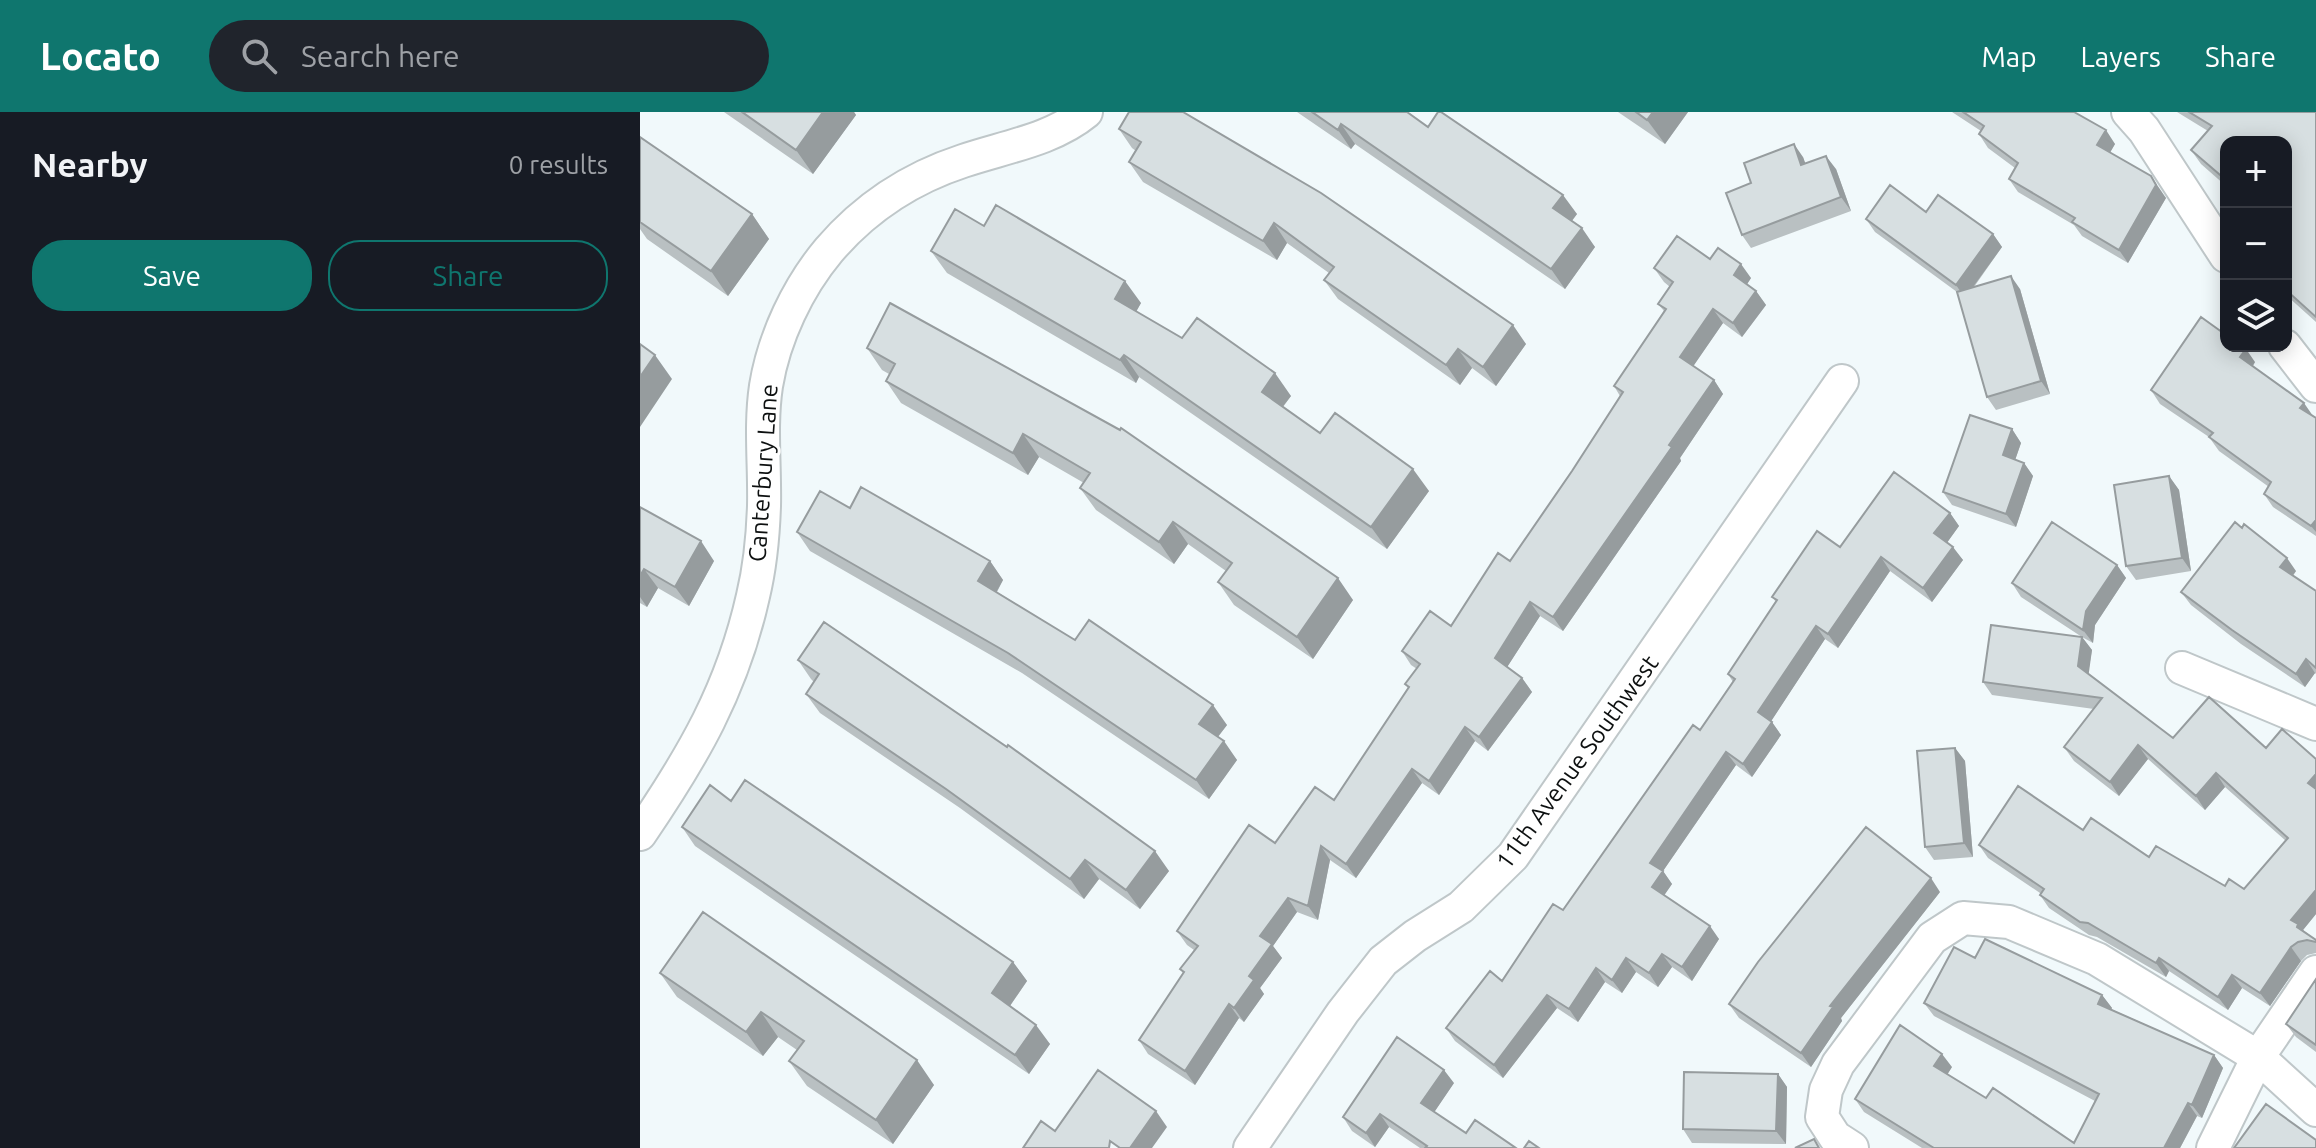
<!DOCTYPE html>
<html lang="en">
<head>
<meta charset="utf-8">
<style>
	body { margin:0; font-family:Ubuntu,sans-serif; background:#20242c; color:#f1f3f6 }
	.controls { position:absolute; right:24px; top:24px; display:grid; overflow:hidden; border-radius:16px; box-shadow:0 4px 20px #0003 }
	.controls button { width:72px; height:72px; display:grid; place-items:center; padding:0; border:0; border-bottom:2px solid #363941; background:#171b24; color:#f1f3f6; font:40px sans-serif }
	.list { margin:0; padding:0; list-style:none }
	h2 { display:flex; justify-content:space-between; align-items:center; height:104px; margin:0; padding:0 32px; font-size:34px }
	h2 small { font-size:26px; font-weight:400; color:#9ea1a6 }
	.actions { display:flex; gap:16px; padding:24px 32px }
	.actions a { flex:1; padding:18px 0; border:2px solid #0f766e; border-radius:32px; text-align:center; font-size:28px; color:#0f766e }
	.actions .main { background:#0f766e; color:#fff }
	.icon { flex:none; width:44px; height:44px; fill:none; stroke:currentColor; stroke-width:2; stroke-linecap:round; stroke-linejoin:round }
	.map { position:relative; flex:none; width:1676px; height:1036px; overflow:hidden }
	header { display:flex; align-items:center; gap:48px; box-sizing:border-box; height:112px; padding:0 40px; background:#0f766e; color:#fff }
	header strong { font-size:38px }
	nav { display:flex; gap:44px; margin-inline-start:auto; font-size:28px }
	.search { width:560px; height:72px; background:#20242c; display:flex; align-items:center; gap:20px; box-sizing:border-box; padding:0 28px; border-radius:44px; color:#9ea1a6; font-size:30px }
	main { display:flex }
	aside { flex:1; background:#171b24 }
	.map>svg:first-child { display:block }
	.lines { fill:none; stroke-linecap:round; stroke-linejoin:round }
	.minor-casing { stroke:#bfc7c9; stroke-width:36 }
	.minor { stroke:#fff; stroke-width:32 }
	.wall { fill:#b9c0c2 }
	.shaded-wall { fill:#969c9e }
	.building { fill:#d7dfe1; stroke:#969c9e; stroke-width:2 }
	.labels { text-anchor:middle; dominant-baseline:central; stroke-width:6; stroke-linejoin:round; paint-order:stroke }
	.street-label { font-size:24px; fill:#0d1010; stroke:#fff }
</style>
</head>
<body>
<header>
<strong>Locato</strong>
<div class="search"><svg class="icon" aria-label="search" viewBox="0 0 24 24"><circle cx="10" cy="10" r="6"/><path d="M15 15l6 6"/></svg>Search here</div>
<nav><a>Map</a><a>Layers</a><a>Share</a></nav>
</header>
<main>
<aside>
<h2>Nearby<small>0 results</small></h2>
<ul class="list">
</ul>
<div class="actions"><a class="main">Save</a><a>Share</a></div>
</aside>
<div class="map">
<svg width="1676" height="1036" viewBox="0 0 1676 1036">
	<rect width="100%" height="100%" fill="#f1f9fb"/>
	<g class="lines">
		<!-- minor casing -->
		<g class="minor-casing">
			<path id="minor" d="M 1488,0 L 1504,18 L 1586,144
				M 1645,234 L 1676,274
				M 1542,556 L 1676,612
				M 0,722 C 53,644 92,578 113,484 C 120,455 123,424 124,394 C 125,354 120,314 126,274 C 134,225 158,175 189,138 C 225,96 271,66 323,49 C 364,35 412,28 446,0
				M 610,1036 L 703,900 L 743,849 L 775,824 L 821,795 L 873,744 L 1202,269
				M 1212,1036 L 1195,1025 L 1182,1005 L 1186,978 L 1198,952 L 1292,826 L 1323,806 L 1369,810 L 1457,847 L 1618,945 L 1676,998
				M 1573,1036 L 1618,945 L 1676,860"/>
		</g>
		<!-- minor -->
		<use href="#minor" class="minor"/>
	</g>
	<!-- wall -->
	<path class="wall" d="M 84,0 L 214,0 L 216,3 L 173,62 Z
		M 657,0 L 767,0 L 788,15 L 937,102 L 932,109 L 955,135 L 925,177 L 715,32 L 711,37 Z
		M 978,0 L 1048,0 L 1025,32 Z
		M 1312,0 L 1434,0 L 1475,32 L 1470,40 L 1526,86 L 1488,151 L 1442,124 L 1434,113 L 1378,80 L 1369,67 L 1375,56 L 1348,36 L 1339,22 L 1341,19 Z
		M 1537,0 L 1676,0 L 1676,210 L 1646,183 L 1646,30 L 1586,30 L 1586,74 L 1561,52 L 1551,38 L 1568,19 Z
		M 479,17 L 886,232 L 856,274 L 832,256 L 820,273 L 698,187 L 684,168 L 689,161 L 647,131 L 637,148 L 503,70 L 489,50 L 496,39 L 492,36 Z
		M 0,25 L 112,102 L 129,127 L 88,184 L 7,127 L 0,117 Z
		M 1163,45 L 1165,52 L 1196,57 L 1211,99 L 1111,136 L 1102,123 L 1111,71 Z
		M 1286,100 L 1353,122 L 1362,135 L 1334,175 L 1380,177 L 1410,282 L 1356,298 L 1347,285 L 1317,180 L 1235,120 L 1226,107 Z
		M 344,114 L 501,191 L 496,199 L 542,226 L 651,284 L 643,295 L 680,321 L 789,379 L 747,437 L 499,265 L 496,271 L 307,161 L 291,139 Z
		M 1070,147 L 1111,166 L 1107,172 L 1116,179 L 1126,193 L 1102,225 L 1083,211 L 1053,254 L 1074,268 L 1083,282 L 1040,346 L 1041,349 L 923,519 L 900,504 L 867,555 L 882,566 L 892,580 L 848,639 L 835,629 L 799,683 L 782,671 L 716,766 L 690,748 L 678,808 L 657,800 L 633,834 L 642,846 L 620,876 L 624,882 L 604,910 L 599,906 L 555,973 L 508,942 L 499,928 L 543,861 L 540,857 L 554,838 L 547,833 L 537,819 L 635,731 L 694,688 L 768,576 L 765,572 L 777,557 L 771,553 L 762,539 L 811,514 L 870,449 L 932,359 L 980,284 L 974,274 L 1024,199 L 1018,192 L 1030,175 L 1024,170 L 1014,156 Z
		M 227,236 L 713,488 L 673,547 L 594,493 L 578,470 L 586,459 L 548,432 L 534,452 L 456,398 L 440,376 L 444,371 L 399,345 L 388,363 L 261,291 L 246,269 L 249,262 L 242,258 Z
		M 1615,250 L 1613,254 L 1676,306 L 1676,424 L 1633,395 L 1624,382 L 1629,375 L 1579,339 L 1569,325 L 1520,292 L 1511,278 Z
		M 1372,317 L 1381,331 L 1375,348 L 1384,351 L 1393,364 L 1376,415 L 1312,393 L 1303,380 Z
		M 1529,364 L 1539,378 L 1551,459 L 1496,468 L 1486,454 Z
		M 0,395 L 74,449 L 49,494 L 18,476 L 7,495 L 0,491 Z
		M 210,396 L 350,449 L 363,468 L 357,480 L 435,528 L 587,613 L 578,625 L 597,648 L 569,687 L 382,561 L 170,439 L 157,420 Z
		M 1310,401 L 1319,414 L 1307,430 L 1323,448 L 1292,490 L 1250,459 L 1198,536 L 1185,527 L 1131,609 L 1141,623 L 1112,665 L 1096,653 L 1023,759 L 1032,772 L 1024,783 L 1079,827 L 1052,869 L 1032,855 L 1018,875 L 996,860 L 982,881 L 965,870 L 938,910 L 917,896 L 863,966 L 815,929 L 806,916 L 862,869 L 923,798 L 1060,618 L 1093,570 L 1088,562 L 1136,490 L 1132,485 L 1200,435 Z
		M 1477,453 L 1486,466 L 1455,513 L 1453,531 L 1442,525 L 1452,538 L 1448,561 L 1533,626 L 1626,636 L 1676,647 L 1676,802 L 1663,818 L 1676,828 L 1676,841 L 1667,843 L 1661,849 L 1630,894 L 1602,876 L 1588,898 L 1529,859 L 1526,865 L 1457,825 L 1449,823 L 1409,796 L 1400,783 L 1400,781 L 1348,746 L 1339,733 L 1443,718 L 1585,774 L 1604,777 L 1646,729 L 1585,675 L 1565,698 L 1508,647 L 1479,684 L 1434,649 L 1424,635 L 1454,597 L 1352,583 L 1343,570 L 1442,525 L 1381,485 L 1372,471 Z
		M 1656,459 L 1653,464 L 1676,479 L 1676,562 L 1675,561 L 1665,575 L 1601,532 L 1551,493 L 1541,480 Z
		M 158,548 L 529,759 L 500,797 L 459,767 L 444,787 L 320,696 L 180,601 L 166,582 L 174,570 L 171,567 Z
		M 1315,636 L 1325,649 L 1333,745 L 1294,748 L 1285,735 Z
		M 91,689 L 373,850 L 387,869 L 370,894 L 410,932 L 389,962 L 55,734 L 42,715 Z
		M 1300,780 L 1201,906 L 1202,909 L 1171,955 L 1099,906 L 1089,892 Z
		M 63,800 L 294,973 L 253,1032 L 167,974 L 149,949 L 157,938 L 138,925 L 123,944 L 37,885 L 20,861 Z
		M 1335,846 L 1462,883 L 1472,896 L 1471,897 L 1574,943 L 1583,956 L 1562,1006 L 1557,1004 L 1540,1036 L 1282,1036 L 1224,1000 L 1215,987 L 1312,955 L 1307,962 L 1346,986 L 1434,1031 L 1455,989 L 1294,904 L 1284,891 Z
		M 1676,867 L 1676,940 L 1656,925 L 1646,912 Z
		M 1138,962 L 1147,975 L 1146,1032 L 1052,1031 L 1043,1017 Z
		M 814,971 L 794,1000 L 826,1021 L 876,1036 L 780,1036 L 749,1015 L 735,1035 L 712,1019 L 703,1005 Z"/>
	<!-- shaded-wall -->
	<path class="shaded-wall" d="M 183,0 L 214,0 L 216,3 L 173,62 L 156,38 Z
		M 1013,0 L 1048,0 L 1025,32 L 1007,8 Z
		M 701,12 L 715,32 L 711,37 L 698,18 Z
		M 1466,18 L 1475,32 L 1467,46 L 1457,33 Z
		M 1154,32 L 1163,45 L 1171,66 L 1161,53 Z
		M 1186,44 L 1196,57 L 1211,99 L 1201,85 Z
		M 1511,64 L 1526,86 L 1488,151 L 1479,138 Z
		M 923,83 L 937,102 L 927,115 L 913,96 Z
		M 112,102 L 129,127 L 88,184 L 71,159 Z
		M 634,111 L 647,131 L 637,148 L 623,129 Z
		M 942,116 L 955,135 L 925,177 L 911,157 Z
		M 1353,122 L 1362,135 L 1325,186 L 1316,173 Z
		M 1101,152 L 1111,166 L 1104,177 L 1094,163 Z
		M 1371,164 L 1380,177 L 1410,282 L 1401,269 Z
		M 485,169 L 501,191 L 491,209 L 475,187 Z
		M 1116,179 L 1126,193 L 1102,225 L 1093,211 Z
		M 1073,197 L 1083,211 L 1050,259 L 1040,245 Z
		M 873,213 L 886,232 L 856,274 L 843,255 Z
		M 818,237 L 832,256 L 820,273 L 806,253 Z
		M 1606,237 L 1615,250 L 1610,258 L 1600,245 Z
		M 15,243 L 32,267 L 0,315 L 0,265 Z
		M 484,243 L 499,265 L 496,271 L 480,248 Z
		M 635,261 L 651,284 L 637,302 L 622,280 Z
		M 1074,268 L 1083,282 L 1040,346 L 1041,349 L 923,519 L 913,505 Z
		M 1664,291 L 1673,304 L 1660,296 Z
		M 1372,317 L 1381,331 L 1372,357 L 1363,343 Z
		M 383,322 L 399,345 L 388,363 L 373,341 Z
		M 1384,351 L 1393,364 L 1376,415 L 1366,402 Z
		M 773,357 L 789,379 L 747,437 L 731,415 Z
		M 1529,364 L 1539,378 L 1551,459 L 1542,446 Z
		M 1310,401 L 1319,414 L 1304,435 L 1294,421 Z
		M 1676,408 L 1676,420 L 1671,414 Z
		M 533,410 L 548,432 L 534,452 L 519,430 Z
		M 61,429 L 74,449 L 49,494 L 35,475 Z
		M 1313,435 L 1323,448 L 1292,490 L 1283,476 Z
		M 1241,445 L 1250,459 L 1198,536 L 1188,522 Z
		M 1647,446 L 1656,459 L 1649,468 L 1640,455 Z
		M 350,449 L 363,468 L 352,488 L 338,469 Z
		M 1477,453 L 1486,466 L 1455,513 L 1453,531 L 1443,518 L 1446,499 Z
		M 4,457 L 18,476 L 7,495 L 0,485 L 0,464 Z
		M 698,466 L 713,488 L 673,547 L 657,525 Z
		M 890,490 L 900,504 L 864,560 L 855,546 Z
		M 1176,514 L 1185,527 L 1128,614 L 1118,600 Z
		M 1442,525 L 1452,538 L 1448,567 L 1438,554 Z
		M 1666,547 L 1675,561 L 1665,575 L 1656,562 Z
		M 882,566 L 892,580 L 848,639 L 839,625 Z
		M 573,593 L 587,613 L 573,631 L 559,612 Z
		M 1132,610 L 1141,623 L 1112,665 L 1103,652 Z
		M 825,615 L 835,629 L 799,683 L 789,669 Z
		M 584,629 L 597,648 L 569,687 L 556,668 Z
		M 1498,633 L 1508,647 L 1479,684 L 1470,670 Z
		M 1315,636 L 1325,649 L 1333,745 L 1324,731 Z
		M 1086,640 L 1096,653 L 1023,759 L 1032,772 L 1021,788 L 1012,775 L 1010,751 Z
		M 772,657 L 782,671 L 716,766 L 706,752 Z
		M 1576,661 L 1585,675 L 1565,698 L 1556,684 Z
		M 1676,662 L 1676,682 L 1668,671 Z
		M 681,734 L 690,748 L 678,808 L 668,794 Z
		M 515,739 L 529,759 L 500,797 L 486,778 Z
		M 445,748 L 459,767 L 444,787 L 430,767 Z
		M 1291,766 L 1300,780 L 1201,906 L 1202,909 L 1171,955 L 1161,941 L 1190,894 Z
		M 1676,778 L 1676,802 L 1663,818 L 1668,826 L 1651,808 Z
		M 648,786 L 657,800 L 633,834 L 642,846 L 620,876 L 624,882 L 604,910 L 594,896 L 609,864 L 620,824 Z
		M 1070,814 L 1079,827 L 1052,869 L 1042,855 Z
		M 1651,835 L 1661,849 L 1630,894 L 1620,881 Z
		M 1022,842 L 1032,855 L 1018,875 L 1009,861 Z
		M 986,846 L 996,860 L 982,881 L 972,868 Z
		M 1519,846 L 1529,859 L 1526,865 L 1516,851 Z
		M 373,850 L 387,869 L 365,901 L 352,881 Z
		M 956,856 L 965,870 L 938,910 L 929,897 Z
		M 1592,863 L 1602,876 L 1588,898 L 1578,885 Z
		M 907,883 L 917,896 L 863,966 L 854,953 Z
		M 1462,883 L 1472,896 L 1467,905 L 1458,892 Z
		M 589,892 L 599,906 L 555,973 L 545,959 Z
		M 121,900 L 138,925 L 123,944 L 106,920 Z
		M 396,913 L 410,932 L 389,962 L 375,943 Z
		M 1302,942 L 1312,955 L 1304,968 L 1294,954 Z
		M 1574,943 L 1583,956 L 1562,1006 L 1552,993 Z
		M 277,948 L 294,973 L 253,1032 L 236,1008 Z
		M 804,958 L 814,971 L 791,1005 L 781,991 Z
		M 1138,962 L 1147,975 L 1146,1032 L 1136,1019 Z
		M 1548,991 L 1557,1004 L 1540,1036 L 1524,1036 Z
		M 516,999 L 527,1015 L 512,1036 L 490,1036 Z
		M 740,1002 L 749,1015 L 735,1035 L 726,1021 Z"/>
	<!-- building -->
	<path class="building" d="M 102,0 L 183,0 L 156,38 Z
		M 489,0 L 543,0 L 681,81 L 873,213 L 843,255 L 818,237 L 806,253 L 684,168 L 694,155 L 634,111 L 623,129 L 489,50 L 501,30 L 479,17 Z
		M 672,0 L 767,0 L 788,15 L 798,0 L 801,0 L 923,83 L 913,96 L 942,116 L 911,157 L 701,12 L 698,18 Z
		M 996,0 L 1013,0 L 1007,8 Z
		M 1323,0 L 1434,0 L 1466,18 L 1457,33 L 1511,64 L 1516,73 L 1479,138 L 1432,110 L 1435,106 L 1369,67 L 1378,51 L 1339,22 L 1344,14 Z
		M 1549,0 L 1676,0 L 1676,205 L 1646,178 L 1646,30 L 1586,30 L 1586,68 L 1551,38 L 1572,14 Z
		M 0,25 L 112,102 L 71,159 L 0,110 Z
		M 1154,32 L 1161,53 L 1186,44 L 1201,85 L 1102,123 L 1086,81 L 1111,71 L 1104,51 Z
		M 1250,73 L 1286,100 L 1298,83 L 1353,122 L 1316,173 L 1226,107 Z
		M 356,93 L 485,169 L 475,187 L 542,226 L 557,206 L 635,261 L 622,280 L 680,321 L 695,301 L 773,357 L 731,415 L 484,243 L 480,248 L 291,139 L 315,97 L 344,114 Z
		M 1037,124 L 1070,147 L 1078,136 L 1101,152 L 1094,163 L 1116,179 L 1093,211 L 1073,197 L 1040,245 L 1074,268 L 1029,333 L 1032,335 L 913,505 L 890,490 L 855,546 L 882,566 L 839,625 L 825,615 L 789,669 L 772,657 L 706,752 L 681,734 L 668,794 L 648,786 L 620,824 L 632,832 L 609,864 L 614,868 L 594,896 L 589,892 L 545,959 L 499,928 L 544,860 L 540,857 L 558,834 L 537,819 L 609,713 L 635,731 L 675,675 L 694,688 L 769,575 L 765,572 L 780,552 L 762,539 L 790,499 L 811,514 L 858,441 L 870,449 L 932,359 L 983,280 L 974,274 L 1026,197 L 1018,192 L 1033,170 L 1014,156 Z
		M 1371,164 L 1401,269 L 1347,285 L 1317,180 Z
		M 250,191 L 480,318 L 481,316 L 698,466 L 657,525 L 578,470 L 592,451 L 533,410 L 519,430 L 440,376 L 450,361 L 383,322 L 373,341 L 246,269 L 255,252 L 227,236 Z
		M 1561,205 L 1586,223 L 1586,234 L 1602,234 L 1606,237 L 1600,245 L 1664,291 L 1660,296 L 1676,306 L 1676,408 L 1671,414 L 1624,382 L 1631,370 L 1569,325 L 1573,321 L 1511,278 Z
		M 0,232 L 15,243 L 0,265 Z
		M 1330,303 L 1372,317 L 1363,343 L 1384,351 L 1366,402 L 1303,380 Z
		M 1254,360 L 1310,401 L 1294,421 L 1313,435 L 1283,476 L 1241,445 L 1188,522 L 1176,514 L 1118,600 L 1132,610 L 1103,652 L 1086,640 L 1010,751 L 1023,759 L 1012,775 L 1070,814 L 1042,855 L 1022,842 L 1009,861 L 986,846 L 972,868 L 956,856 L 929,897 L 907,883 L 854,953 L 806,916 L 850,859 L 862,869 L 913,792 L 923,798 L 1053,613 L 1060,618 L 1095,567 L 1088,562 L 1137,488 L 1132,485 L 1177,419 L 1200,435 Z
		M 1529,364 L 1542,446 L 1486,454 L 1474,373 Z
		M 221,375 L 350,449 L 338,469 L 435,528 L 449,508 L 573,593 L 559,612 L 584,629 L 556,668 L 368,541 L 157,420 L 180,379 L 210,396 Z
		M 0,395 L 61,429 L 35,475 L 4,457 L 0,464 Z
		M 1412,410 L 1477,453 L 1446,499 L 1443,518 L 1372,471 Z
		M 1595,410 L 1602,416 L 1604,412 L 1647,446 L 1640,455 L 1676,479 L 1676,556 L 1666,547 L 1656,562 L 1592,518 L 1541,480 Z
		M 184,510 L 367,635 L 368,633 L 515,739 L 486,778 L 445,748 L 430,767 L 306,677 L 166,582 L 179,562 L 158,548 Z
		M 1351,513 L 1442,525 L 1438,554 L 1533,626 L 1569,585 L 1626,636 L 1642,617 L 1676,647 L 1676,662 L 1668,671 L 1676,677 L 1676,778 L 1651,808 L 1658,812 L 1657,815 L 1676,828 L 1676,830 L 1667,828 L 1658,830 L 1651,835 L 1620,881 L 1592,863 L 1578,885 L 1519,846 L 1516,851 L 1448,811 L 1440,810 L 1400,783 L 1404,777 L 1339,733 L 1378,674 L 1443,718 L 1451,706 L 1509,745 L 1516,734 L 1585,774 L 1589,767 L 1604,777 L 1648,726 L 1576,661 L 1556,684 L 1498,633 L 1470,670 L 1424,635 L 1462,586 L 1343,570 Z
		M 1315,636 L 1324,731 L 1285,735 L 1277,639 Z
		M 105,668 L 373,850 L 352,881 L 396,913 L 375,943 L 42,715 L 70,673 L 91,689 Z
		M 1226,715 L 1291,766 L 1190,894 L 1193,895 L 1161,941 L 1089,892 L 1118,850 Z
		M 63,800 L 277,948 L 236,1008 L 149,949 L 164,929 L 121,900 L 106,920 L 20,861 Z
		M 1345,827 L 1462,883 L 1458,892 L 1574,943 L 1552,993 L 1548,991 L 1524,1036 L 1294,1036 L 1215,987 L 1260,913 L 1302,942 L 1294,954 L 1346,986 L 1353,976 L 1434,1031 L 1459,982 L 1284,891 L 1314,835 L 1335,846 Z
		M 1676,867 L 1676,933 L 1646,912 Z
		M 757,925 L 804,958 L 781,991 L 826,1021 L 835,1008 L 876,1036 L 785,1036 L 787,1034 L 740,1002 L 726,1021 L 703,1005 Z
		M 458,958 L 516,999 L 490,1036 L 480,1036 L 470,1029 L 469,1036 L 383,1036 L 401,1009 L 415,1019 Z
		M 1044,960 L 1138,962 L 1136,1019 L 1043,1017 Z
		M 1626,992 L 1676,1028 L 1676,1036 L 1594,1036 Z
		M 1174,1027 L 1179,1036 L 1155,1036 Z
		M 889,1029 L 899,1036 L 884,1036 Z"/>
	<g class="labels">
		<!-- street labels -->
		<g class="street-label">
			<text transform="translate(123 361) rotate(-86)">Canterbury Lane</text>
			<text transform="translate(937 650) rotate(-54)">11th Avenue Southwest</text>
		</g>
	</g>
</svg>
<div class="controls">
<button>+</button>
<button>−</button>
<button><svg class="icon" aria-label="layers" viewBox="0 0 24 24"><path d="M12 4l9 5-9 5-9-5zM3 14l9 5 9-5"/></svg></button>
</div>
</div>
</main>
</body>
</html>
